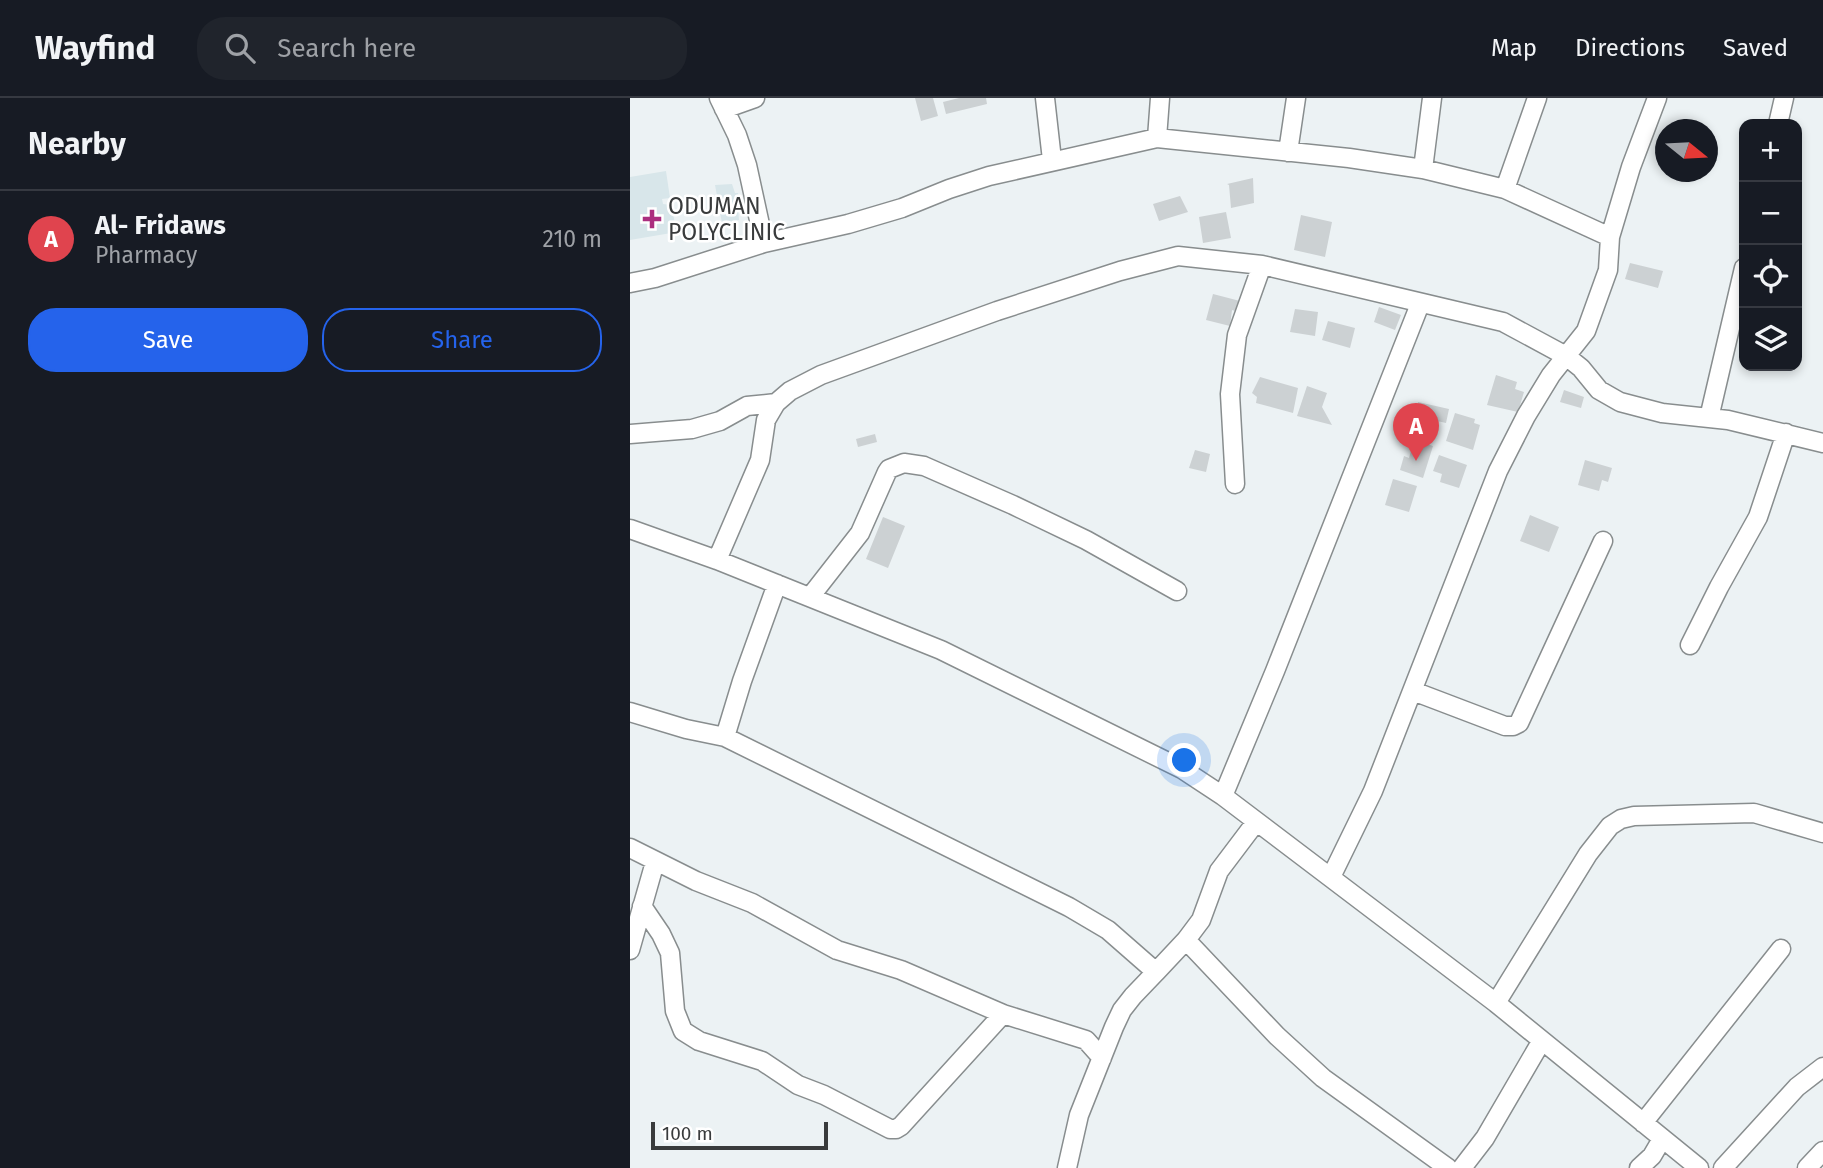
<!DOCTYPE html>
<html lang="en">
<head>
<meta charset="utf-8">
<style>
	body { margin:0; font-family:"Fira Sans",sans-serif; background:#20242c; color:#f1f3f6 }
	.controls { position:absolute; right:21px; top:21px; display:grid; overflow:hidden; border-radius:14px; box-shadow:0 4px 10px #0003 }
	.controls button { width:63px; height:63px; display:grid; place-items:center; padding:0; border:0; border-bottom:2px solid #363941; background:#171b24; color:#f1f3f6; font:35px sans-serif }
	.compass { position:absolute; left:1025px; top:21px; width:63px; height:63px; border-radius:50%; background:#171b24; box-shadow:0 4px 10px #0003; rotate:108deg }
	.scale { position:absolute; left:21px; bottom:18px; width:177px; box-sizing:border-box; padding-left:7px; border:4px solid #393b3c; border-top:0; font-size:19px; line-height:24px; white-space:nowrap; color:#393b3c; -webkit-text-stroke:5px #fff; paint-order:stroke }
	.you { position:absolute; left:555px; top:663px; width:24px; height:24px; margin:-18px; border:5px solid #fff; border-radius:50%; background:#1a73e8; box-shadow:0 0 0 10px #1a73e833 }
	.badge { display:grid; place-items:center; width:46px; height:46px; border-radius:50%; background:#2563eb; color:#fff; font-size:23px; font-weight:700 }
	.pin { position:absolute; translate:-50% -58px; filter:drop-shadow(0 2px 4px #0008) }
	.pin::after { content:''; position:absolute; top:37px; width:24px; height:21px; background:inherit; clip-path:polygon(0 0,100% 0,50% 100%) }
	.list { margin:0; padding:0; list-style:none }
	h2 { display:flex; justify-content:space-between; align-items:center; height:91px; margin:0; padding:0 28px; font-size:30px }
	h2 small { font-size:23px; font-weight:400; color:#9ea1a6 }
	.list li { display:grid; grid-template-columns:46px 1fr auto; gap:21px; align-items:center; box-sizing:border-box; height:98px; padding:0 28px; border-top:2px solid #363941 }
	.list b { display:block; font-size:26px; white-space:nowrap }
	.list p { margin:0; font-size:23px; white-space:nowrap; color:#9ea1a6 }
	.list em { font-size:23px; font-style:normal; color:#9ea1a6 }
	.actions { display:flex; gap:14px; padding:21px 28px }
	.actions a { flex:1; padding:16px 0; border:2px solid #2563eb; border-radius:28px; text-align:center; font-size:24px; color:#2563eb }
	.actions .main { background:#2563eb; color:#fff }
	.icon { flex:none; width:38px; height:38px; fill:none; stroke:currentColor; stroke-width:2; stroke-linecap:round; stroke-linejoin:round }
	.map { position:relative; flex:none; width:1193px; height:1070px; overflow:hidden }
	header { display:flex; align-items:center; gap:42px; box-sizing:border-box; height:98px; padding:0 35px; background:#171b24; border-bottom:2px solid #363941 }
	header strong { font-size:33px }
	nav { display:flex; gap:38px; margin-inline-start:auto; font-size:24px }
	.search { width:490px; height:63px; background:#20242c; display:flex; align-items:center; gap:18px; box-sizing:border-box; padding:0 24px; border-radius:28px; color:#9ea1a6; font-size:26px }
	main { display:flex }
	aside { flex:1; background:#171b24 }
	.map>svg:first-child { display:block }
	.built { fill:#d8e6ea }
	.building { fill:#ccd1d3 }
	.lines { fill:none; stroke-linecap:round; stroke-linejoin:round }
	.minor-casing { stroke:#888d8e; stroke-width:21 }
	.minor { stroke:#fff; stroke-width:18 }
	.poi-dot { fill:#ab2e7f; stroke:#fff; stroke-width:2.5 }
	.labels { text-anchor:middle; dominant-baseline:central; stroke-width:5; stroke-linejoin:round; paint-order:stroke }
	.poi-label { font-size:23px; fill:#393b3c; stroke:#fff; text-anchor:start }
</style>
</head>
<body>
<header>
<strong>Wayfind</strong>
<div class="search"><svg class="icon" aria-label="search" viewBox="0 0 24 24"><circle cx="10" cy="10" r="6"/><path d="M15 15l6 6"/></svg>Search here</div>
<nav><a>Map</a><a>Directions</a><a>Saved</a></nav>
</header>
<main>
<aside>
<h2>Nearby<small></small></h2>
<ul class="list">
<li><span class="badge" style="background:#e0444e">A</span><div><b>Al- Fridaws</b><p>Pharmacy</p></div><em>210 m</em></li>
</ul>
<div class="actions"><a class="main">Save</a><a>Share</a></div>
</aside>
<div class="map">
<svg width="1193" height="1070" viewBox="0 0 1193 1070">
	<rect width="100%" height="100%" fill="#ecf2f4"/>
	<!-- built -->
	<path class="built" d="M 36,73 L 40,100 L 32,101 L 33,106 L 41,107 L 47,134 L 0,142 L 0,79 Z
		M 102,86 L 105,95 L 108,95 L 111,109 L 108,110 L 109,122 L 92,125 L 85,87 Z"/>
	<!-- building -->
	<path class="building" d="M 285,0 L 303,0 L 308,18 L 291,23 Z
		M 329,0 L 356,0 L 357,6 L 316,16 L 313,4 Z
		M 623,80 L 624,105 L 601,110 L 599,87 L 597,86 Z
		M 550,98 L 558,114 L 529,123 L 523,106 Z
		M 596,114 L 601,140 L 573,145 L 569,119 Z
		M 671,117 L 702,124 L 695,159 L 664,152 Z
		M 1000,165 L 1033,173 L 1028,190 L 995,181 Z
		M 583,196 L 610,203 L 609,214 L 602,212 L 600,228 L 576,222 Z
		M 749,209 L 771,217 L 765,232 L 744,224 Z
		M 665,211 L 688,214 L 685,238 L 660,234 Z
		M 698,223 L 725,230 L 720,250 L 692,242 Z
		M 866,277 L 887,284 L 885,291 L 894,294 L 888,314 L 857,307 Z
		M 630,279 L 668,290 L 663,315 L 626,305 L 627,299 L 622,295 Z
		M 677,288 L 697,295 L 692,309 L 702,327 L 667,318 Z
		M 934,292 L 954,299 L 951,310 L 930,304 Z
		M 788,304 L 819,311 L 816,325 L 785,318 Z
		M 825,315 L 845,321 L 844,325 L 850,327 L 843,352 L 816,343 Z
		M 245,336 L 247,344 L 228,349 L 226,341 Z
		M 784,342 L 803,348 L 793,380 L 770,372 L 774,358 L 779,360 Z
		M 565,352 L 580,356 L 576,374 L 559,370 Z
		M 809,357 L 837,367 L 829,390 L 810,384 L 812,376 L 803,373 Z
		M 955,362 L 982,370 L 978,384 L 972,382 L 969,393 L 948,387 Z
		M 763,381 L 787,388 L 779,414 L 755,407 Z
		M 900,417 L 929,429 L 919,454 L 890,443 Z
		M 253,419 L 275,428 L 258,470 L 236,461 Z"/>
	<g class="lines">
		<!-- minor casing -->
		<g class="minor-casing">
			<path id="minor" d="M 89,0 L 107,37 L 117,67 L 134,145
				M 415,0 L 422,62
				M 94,11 L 125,0
				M 1148,26 L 1154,0
				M 527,40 L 530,0
				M 658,54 L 666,0
				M 793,71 L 802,0
				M 875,91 L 907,0
				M 0,185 L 25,180 L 134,145 L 218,126 L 272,110 L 319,91 L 359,78 L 527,40 L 719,60 L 793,71 L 875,91 L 980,139
				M 1079,320 L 1114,170
				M 0,336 L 62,331 L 90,323 L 117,308 L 146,305
				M 605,386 L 600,296 L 607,237 L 632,167
				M 0,431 L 87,462 L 311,552 L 552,671 L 593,698 L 866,905 L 1069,1070
				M 87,462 L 130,362 L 136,322 L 146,305 L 160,293 L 191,277 L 367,213 L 490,173 L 548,158 L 632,167 L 873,224 L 936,258 L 951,270 L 969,292 L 990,304 L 1032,315 L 1098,322 L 1193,345
				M 147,486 L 112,583 L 95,639 L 439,809 L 478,832 L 526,874 L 503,898 L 492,912 L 484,929 L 449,1017 L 437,1070
				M 180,499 L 230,435 L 257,374 L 259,371 L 274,365 L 294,368 L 383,407 L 456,442 L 547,493
				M 1060,547 L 1089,489 L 1128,419 L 1156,335
				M 783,593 L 875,628 L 883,628 L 889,625 L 973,443
				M 0,614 L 56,631 L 95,639
				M 593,698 L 645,573 L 790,206
				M 0,750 L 66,783 L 122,805 L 207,852 L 271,872 L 373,916 L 456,942 L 472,960
				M 701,779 L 743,693 L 868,373 L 896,318 L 921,277 L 956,233 L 978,172 L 980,139 L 1001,69 L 1027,0
				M 12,808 L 31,836 L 40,855 L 45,913 L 53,933 L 69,943 L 132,963 L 168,987 L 194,997 L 260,1031 L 266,1031 L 271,1028 L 373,916
				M 556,842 L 647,938 L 693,980 L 818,1070
				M 0,852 L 25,764
				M 526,874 L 556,842 L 571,822 L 589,773 L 626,724
				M 866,905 L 958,756 L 980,728 L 991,721 L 1004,718 L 1124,715 L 1193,735
				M 1013,1025 L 1151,851
				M 832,1070 L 855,1040 L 911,944
				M 1009,1070 L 1022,1058 L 1032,1041
				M 1093,1070 L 1167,989 L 1193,969
				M 1177,1070 L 1193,1053"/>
		</g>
		<!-- minor -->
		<use href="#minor" class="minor"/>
	</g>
	<!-- markers -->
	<path class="poi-dot" d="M18.5 110.5h7v7h7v7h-7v7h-7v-7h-7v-7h7z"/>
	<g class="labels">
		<!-- poi labels -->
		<g class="poi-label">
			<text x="38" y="108">ODUMAN<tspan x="38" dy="26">POLYCLINIC</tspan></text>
		</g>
	</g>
</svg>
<div class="controls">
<button>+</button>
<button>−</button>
<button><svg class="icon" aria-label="locate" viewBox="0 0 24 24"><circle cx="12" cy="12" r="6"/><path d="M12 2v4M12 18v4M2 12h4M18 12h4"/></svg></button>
<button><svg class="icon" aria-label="layers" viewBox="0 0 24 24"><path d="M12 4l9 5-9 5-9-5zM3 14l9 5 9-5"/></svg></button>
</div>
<svg class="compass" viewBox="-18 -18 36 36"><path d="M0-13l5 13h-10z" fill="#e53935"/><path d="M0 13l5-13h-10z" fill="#9ea1a6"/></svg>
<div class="scale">100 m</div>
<div class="you"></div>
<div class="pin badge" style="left:786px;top:363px;background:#e0444e">A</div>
</div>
</main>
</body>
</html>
